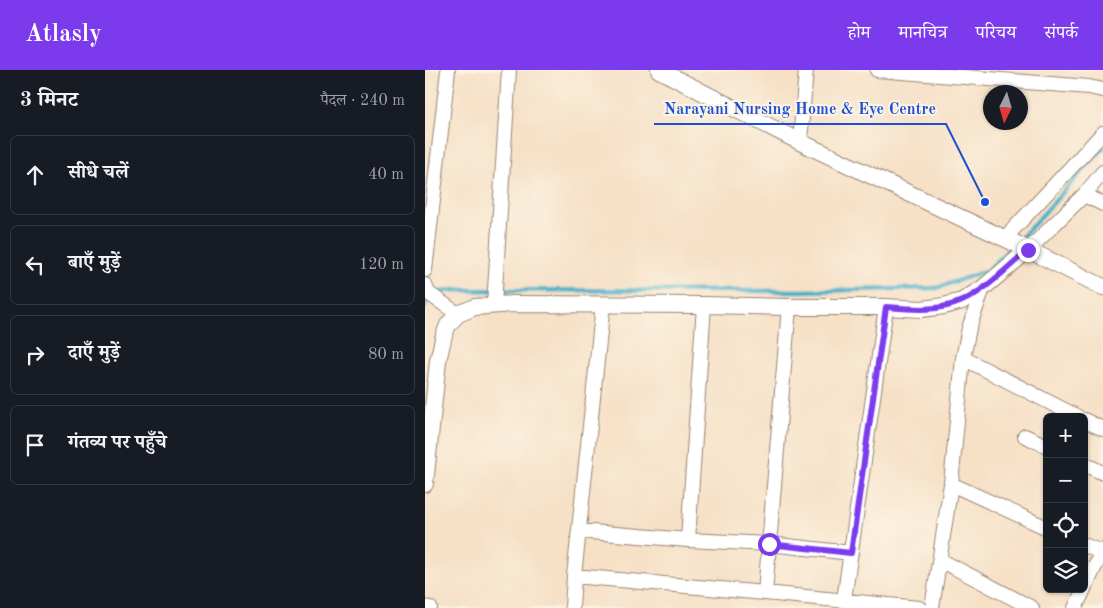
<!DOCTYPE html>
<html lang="hi">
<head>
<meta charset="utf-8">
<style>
	body { margin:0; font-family:"Old Standard TT","Noto Serif Devanagari",serif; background:#242831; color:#f1f3f6 }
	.controls { position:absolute; right:15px; bottom:15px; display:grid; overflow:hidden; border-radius:8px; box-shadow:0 1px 4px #0004 }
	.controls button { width:45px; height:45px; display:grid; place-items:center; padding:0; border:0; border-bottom:1px solid #363941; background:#171b24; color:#f1f3f6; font:25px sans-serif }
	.compass { position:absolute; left:558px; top:15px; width:45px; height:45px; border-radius:50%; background:#171b24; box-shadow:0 1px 4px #0004; rotate:185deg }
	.stop { position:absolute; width:15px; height:15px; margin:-11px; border:4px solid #7c3aed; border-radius:50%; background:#fff }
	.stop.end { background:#7c3aed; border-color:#fff; box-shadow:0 1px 5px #0008 }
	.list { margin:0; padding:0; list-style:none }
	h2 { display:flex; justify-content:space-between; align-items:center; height:65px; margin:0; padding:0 20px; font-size:21px }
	h2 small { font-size:16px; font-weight:400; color:#9ea1a6 }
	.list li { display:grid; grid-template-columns:32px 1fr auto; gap:15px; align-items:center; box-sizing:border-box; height:80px; margin:0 10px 10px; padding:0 10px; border:1px solid #363941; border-radius:8px }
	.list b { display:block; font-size:19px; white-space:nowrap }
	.list em { font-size:16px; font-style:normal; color:#9ea1a6 }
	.icon { flex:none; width:28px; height:28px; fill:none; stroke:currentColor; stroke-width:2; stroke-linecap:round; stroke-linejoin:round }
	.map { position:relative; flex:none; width:678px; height:538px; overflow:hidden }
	header { display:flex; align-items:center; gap:30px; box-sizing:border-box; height:70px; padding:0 25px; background:#7c3aed; color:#fff }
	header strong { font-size:24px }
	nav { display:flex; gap:28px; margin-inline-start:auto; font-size:18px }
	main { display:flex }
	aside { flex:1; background:#171b24 }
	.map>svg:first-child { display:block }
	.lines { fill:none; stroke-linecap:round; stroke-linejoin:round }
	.stream { stroke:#4ab0c9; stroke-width:4.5 }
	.minor-casing { stroke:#988572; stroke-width:16 }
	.tertiary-casing { stroke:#988572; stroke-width:18 }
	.minor { stroke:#fff; stroke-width:14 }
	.tertiary { stroke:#fff; stroke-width:16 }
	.route { stroke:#7c3aed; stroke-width:6 }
	.leader { fill:none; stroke:#1d4ed8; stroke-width:2 }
	.callout-dot { fill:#1d4ed8; stroke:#fcf5e5; stroke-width:2 }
	.callout-label { font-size:16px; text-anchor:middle; font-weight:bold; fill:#1d4ed8; stroke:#fcf5e5; stroke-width:4; stroke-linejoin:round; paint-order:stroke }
</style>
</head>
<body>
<header>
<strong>Atlasly</strong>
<nav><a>होम</a><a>मानचित्र</a><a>परिचय</a><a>संपर्क</a></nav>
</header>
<main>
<aside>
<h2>3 मिनट<small>पैदल · 240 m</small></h2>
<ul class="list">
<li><svg class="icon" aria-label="ahead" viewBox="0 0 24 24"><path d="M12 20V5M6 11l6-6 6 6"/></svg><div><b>सीधे चलें</b></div><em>40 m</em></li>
<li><svg class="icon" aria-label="left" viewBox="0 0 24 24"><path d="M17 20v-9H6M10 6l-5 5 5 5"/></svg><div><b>बाएँ मुड़ें</b></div><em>120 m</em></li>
<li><svg class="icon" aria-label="right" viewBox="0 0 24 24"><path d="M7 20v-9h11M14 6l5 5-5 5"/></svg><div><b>दाएँ मुड़ें</b></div><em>80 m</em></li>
<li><svg class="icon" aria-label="arrive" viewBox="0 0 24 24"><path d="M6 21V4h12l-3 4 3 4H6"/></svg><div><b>गंतव्य पर पहुँचे</b></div></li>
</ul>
</aside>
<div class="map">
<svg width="678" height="538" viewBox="0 0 678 538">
	<rect width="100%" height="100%" fill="#fcf5e5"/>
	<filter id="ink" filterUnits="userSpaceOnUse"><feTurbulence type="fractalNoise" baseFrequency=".02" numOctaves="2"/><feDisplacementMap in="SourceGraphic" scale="10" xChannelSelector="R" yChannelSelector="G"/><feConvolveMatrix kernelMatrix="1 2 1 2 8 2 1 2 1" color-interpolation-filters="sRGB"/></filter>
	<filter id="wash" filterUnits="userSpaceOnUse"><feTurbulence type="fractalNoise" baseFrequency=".0096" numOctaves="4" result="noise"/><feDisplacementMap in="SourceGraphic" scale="20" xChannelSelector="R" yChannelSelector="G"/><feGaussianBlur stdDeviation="1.12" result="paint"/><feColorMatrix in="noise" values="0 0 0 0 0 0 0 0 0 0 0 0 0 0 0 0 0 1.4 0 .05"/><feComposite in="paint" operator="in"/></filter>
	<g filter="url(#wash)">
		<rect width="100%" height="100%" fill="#f6e0c6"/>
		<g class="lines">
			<!-- stream -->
			<path class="stream" d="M 593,171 L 611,152 L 678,78
				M 0,237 L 0,233 L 11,223 L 27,220 L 378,221 L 512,218 L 563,200 L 587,176"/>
		</g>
	</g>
	<g filter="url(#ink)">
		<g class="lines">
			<!-- minor casing -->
			<g class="minor-casing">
				<path id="minor" d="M 452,0 L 664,17 L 678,20
					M 375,72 L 381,0
					M 659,125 L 678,134
					M 580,168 L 678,63
					M 603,180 L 659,125 L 678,102
					M 0,200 L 23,0
					M 0,215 L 3,223 L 33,244
					M 69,235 L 84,0
					M 279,235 L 263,470 L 344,474 L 426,483
					M 538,288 L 653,347
					M 659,350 L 678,359
					M 600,366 L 622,376
					M 659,394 L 678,403
					M 526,414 L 622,458
					M 154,461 L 263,470
					M 659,475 L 678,483
					M 515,490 L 607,538
					M 149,506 L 340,523 L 494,538
					M 659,519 L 678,480
					M 340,523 L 364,237
					M 419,530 L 461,237
					M 0,537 L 5,538
					M 147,538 L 149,506 L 178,234
					M 507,538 L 526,414 L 538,288 L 544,258 L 558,218
					M 650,538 L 659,519"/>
			</g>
			<!-- tertiary casing -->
			<g class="tertiary-casing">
				<path id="tertiary" d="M 234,0 L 375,72 L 598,177 L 678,217
					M 0,414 L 13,291 L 19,265 L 23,255 L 33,244 L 50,237 L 87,234 L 279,235 L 364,237 L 461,237 L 497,239 L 519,236 L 537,231 L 558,218 L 603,180"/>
			</g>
			<!-- minor -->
			<use href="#minor" class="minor"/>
			<!-- tertiary -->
			<use href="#tertiary" class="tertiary"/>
		</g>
	</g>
	<g class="lines" filter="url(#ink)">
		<!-- route -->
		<path class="route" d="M 344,474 L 426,483 L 461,237 C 486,239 513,242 537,231 C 559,222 584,196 603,180"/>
	</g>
	<!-- callouts -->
	<path class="leader" d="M560 132L521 54H229"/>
	<circle class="callout-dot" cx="560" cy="132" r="5"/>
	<g class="callout-label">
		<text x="375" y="44">Narayani Nursing Home &amp; Eye Centre</text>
	</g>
</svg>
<div class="controls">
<button>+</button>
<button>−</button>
<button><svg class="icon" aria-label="locate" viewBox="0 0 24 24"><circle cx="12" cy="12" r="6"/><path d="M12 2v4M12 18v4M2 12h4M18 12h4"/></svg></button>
<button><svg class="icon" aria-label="layers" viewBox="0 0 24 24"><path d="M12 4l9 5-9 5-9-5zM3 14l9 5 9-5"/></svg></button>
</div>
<svg class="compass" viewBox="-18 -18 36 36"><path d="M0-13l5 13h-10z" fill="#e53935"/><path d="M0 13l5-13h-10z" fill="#9ea1a6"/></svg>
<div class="stop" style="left:344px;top:474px"></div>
<div class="stop end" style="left:603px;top:180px"></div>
</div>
</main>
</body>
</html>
